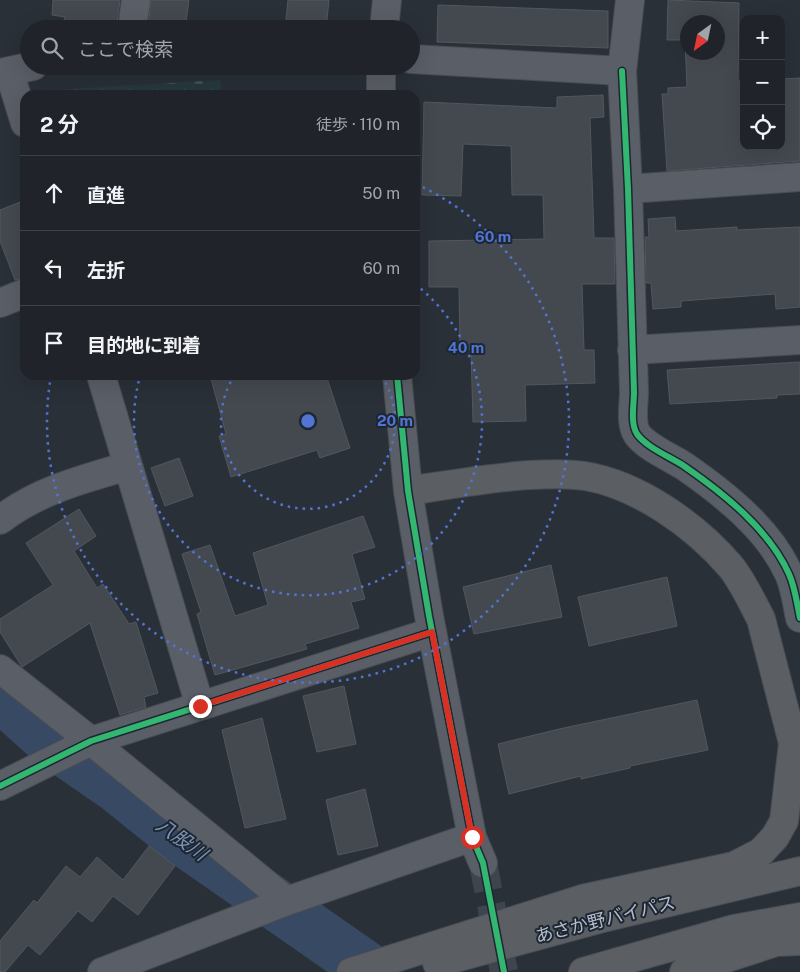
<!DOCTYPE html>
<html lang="ja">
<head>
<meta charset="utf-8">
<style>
	body { margin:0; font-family:"Public Sans","Noto Sans JP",sans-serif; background:#282c32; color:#f1f3f6 }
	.controls { position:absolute; right:15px; top:15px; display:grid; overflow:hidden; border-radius:10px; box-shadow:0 5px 20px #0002 }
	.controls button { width:45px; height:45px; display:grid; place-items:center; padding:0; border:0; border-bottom:1px solid #3d4147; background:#20242a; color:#f1f3f6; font:25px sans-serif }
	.compass { position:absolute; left:680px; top:15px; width:45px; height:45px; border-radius:50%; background:#20242a; box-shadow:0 5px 20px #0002; rotate:213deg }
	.stop { position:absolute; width:15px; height:15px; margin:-11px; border:4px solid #d93025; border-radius:50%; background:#fff }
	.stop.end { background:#d93025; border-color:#fff; box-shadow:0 1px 5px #0008 }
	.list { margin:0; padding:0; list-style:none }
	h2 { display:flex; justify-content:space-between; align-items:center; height:65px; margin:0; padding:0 20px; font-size:21px }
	h2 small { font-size:16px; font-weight:400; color:#a2a4a8 }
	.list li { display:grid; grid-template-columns:32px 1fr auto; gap:15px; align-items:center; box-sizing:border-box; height:75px; padding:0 20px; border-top:1px solid #3d4147 }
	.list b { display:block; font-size:19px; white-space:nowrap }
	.list em { font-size:16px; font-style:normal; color:#a2a4a8 }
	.icon { flex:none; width:28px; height:28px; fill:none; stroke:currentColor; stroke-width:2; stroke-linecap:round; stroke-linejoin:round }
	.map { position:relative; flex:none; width:800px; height:972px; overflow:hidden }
	.search { position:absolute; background:#20242a; box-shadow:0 5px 20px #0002; left:20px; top:20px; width:400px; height:55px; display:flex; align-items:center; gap:12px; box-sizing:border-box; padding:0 18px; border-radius:28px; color:#a2a4a8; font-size:19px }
	.panel { position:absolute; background:#20242a; box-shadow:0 5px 20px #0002; left:20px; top:90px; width:400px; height:290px; border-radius:15px }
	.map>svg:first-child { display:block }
	.forest { fill:url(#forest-firs) }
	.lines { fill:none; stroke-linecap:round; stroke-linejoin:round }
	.river { stroke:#384963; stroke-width:52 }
	.building { fill:#444950; stroke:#52575f; fill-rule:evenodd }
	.tertiary-tunnel { stroke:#3f454e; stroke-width:28; stroke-dasharray:28 14; stroke-linecap:butt }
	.minor-casing { stroke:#484c53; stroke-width:30 }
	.tertiary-casing { stroke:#484c53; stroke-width:30 }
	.trunk-casing { stroke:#474c53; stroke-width:30 }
	.minor { stroke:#5a5e66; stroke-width:28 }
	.tertiary { stroke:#5a5e66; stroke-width:28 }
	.trunk { stroke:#5b5f64; stroke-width:28 }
	.cycleway-casing { stroke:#1d2633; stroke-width:9 }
	.cycleway { stroke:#33b770; stroke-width:6 }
	.route { stroke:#d93025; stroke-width:6 }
	.ring { fill:none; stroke:#5274d3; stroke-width:2.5; stroke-dasharray:2.5 5 }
	.labels { text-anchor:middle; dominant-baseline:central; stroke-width:4; stroke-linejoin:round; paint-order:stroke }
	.street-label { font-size:18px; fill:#b4bcc9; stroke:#1d2633 }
	.water-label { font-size:19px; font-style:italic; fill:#7c92b1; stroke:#1d2633 }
	.centre { fill:#5274d3; stroke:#1d2633; stroke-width:2.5 }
	.ring-label { font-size:15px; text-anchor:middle; font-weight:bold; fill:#5274d3; stroke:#1d2633; stroke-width:4; stroke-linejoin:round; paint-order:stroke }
</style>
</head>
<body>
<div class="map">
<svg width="800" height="972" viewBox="0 0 800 972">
	<defs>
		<pattern id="forest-firs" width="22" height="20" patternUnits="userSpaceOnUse" patternTransform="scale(1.25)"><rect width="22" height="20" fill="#273a3e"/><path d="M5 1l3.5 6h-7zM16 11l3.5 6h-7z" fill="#445559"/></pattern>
	</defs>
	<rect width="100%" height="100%" fill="#2a3038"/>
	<!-- forest -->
	<path class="forest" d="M 220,80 L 222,95 L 38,95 L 37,91 Z"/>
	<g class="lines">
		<!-- river -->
		<path class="river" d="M 0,695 L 51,741 L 116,786 L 182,839 L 373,972"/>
	</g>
	<!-- building -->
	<path class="building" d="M 53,0 L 120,0 L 117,23 L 114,23 L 113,29 L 80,29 L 63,26 L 65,17 L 52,15 Z
		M 151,0 L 189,0 L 185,29 L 148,27 Z
		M 288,0 L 329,0 L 326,29 L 285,29 Z
		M 668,0 L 739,3 L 738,81 L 744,81 L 744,146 L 781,146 L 781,79 L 800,78 L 800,161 L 667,171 L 662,94 L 668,94 L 668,88 L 687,87 L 685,40 L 667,40 ZM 688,22 L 718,22 L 718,52 L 688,52 Z
		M 438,5 L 608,11 L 608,48 L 437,42 Z
		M 603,95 L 604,117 L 590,118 L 594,238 L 614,238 L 615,284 L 582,284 L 584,350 L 594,350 L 595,383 L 525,385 L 526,421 L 473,422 L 471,349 L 460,350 L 459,287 L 429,287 L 429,241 L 544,239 L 543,195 L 512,195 L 511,146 L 463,144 L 461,196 L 422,195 L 424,102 L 557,108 L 557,97 Z
		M 20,202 L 25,214 L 25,278 L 15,280 L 0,241 L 0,210 Z
		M 675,217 L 676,231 L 737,227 L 737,230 L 800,227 L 800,307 L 776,309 L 775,294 L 681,301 L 681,307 L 653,309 L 651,283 L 646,283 L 645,237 L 649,237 L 648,219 Z
		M 800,362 L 800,394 L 777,395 L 777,398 L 670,404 L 667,370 Z
		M 210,375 L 326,375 L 350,448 L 320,458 L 317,450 L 231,477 L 219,436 L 226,434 Z
		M 179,458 L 193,496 L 165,506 L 151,468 Z
		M 79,509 L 96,536 L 74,551 L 97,588 L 103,584 L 129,624 L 136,622 L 158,693 L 144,697 L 146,707 L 120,715 L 90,623 L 22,667 L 0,632 L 0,619 L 53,585 L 26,543 Z
		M 363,516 L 375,547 L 352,554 L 365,599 L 351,602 L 359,628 L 305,644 L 307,649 L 215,675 L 197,614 L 201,612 L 182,554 L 210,545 L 235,616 L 268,605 L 253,553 Z
		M 551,565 L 562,617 L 474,634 L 463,587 Z
		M 667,577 L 677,626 L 589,646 L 578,597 Z
		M 344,686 L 356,744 L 317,752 L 303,696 Z
		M 697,700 L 708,750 L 630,766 L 630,768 L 581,779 L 581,776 L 509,794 L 498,744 L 559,729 Z
		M 262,718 L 286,819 L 245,828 L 222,730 Z
		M 365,789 L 378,846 L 338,855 L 326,800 Z
		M 149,846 L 175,866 L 138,915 L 113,896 L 92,922 L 78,911 L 40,955 L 28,945 L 5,972 L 0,972 L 0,941 L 34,900 L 37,903 L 66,866 L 80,877 L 97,857 L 123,880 Z"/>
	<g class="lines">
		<!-- tertiary-tunnel -->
		<path class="tertiary-tunnel" d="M 483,863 L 504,972"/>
		<!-- minor casing -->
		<g class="minor-casing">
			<path id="minor" d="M 132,29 L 136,0
				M 411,59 L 622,71 L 630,0
				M 9,71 L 25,123
				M 622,71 L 628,189 L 634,392 C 634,404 630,423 637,434 C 646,447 670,457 684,466 C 723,493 769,529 789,574 C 795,587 797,604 800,618
				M 0,73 L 33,66
				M 628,189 L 800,177
				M 0,303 L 25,293
				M 632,350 L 800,340
				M 101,375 L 200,706
				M 0,520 C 37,491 83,479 128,466
				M 0,669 L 91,741 L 287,901
				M 0,786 L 91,741 L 432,632
				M 102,972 L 287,901 L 472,837"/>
		</g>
		<!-- tertiary casing -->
		<g class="tertiary-casing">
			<path id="tertiary" d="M 384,29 L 387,0
				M 381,66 L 381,95
				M 397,375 L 408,491 L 429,616 L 472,837 L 483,863"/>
		</g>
		<!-- trunk casing -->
		<g class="trunk-casing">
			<path id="trunk" d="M 408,491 C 448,485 488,478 529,475 C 547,474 567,473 585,476 C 639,485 696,526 731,567 C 743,582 752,602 761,619 L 793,743 L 800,764
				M 437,963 L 599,919 L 800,871
				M 351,972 L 582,899 L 734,866 L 761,852 L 775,837 L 784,821 L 793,743
				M 583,972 L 734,929 L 800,917
				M 684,972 L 776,942 L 800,941"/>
		</g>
		<!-- minor -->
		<use href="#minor" class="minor"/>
		<!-- tertiary -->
		<use href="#tertiary" class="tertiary"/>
		<!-- trunk -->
		<use href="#trunk" class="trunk"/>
		<!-- cycleway casing -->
		<g class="cycleway-casing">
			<path id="cycleway" d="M 622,71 L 628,189 L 634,392 C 634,404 630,423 637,434 C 646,447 670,457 684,466 C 723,493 769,529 789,574 C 795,587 797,604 800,618
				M 397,375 L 408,491 L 429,616 L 472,837 L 483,863 L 504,972
				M 0,786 L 91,741 L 432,632"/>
		</g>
		<!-- cycleway -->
		<use href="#cycleway" class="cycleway"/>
	</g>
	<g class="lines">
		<!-- route -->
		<path class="route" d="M 200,706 L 432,632 L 472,837"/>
	</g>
	<!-- distance rings -->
	<g class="ring">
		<path d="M382 376A87 87 0 1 1 234 376"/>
		<path d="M415 284A174 174 0 1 1 140 376"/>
		<path d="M416 184A261 261 0 1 1 51 376"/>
	</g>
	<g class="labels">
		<!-- street labels -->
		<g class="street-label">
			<text transform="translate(605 919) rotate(-14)">あさか野バイパス</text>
		</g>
		<!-- water labels -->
		<g class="water-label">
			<text transform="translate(182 839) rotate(36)">八股川</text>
		</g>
	</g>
	<circle cx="308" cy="421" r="8" class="centre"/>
	<g class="ring-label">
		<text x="493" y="242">60 m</text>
		<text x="466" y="353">40 m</text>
		<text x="395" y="426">20 m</text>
	</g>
</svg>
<div class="controls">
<button>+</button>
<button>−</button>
<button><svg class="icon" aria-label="locate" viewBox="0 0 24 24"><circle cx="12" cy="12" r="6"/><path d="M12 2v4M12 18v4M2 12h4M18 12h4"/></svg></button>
</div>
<svg class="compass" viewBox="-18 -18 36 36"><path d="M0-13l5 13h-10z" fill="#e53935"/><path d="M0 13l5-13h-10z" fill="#a2a4a8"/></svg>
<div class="stop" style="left:472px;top:837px"></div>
<div class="stop end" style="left:200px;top:706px"></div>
<div class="search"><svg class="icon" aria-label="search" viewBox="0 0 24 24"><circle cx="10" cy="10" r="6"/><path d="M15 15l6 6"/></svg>ここで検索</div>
<section class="panel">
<h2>2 分<small>徒歩 · 110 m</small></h2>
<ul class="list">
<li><svg class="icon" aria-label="ahead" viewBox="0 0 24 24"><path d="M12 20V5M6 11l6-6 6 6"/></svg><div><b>直進</b></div><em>50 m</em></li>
<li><svg class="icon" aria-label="left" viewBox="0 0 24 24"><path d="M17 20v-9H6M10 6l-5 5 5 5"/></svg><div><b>左折</b></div><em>60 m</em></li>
<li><svg class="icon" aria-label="arrive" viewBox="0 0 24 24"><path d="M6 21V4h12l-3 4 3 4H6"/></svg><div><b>目的地に到着</b></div></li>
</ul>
</section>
</div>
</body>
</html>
